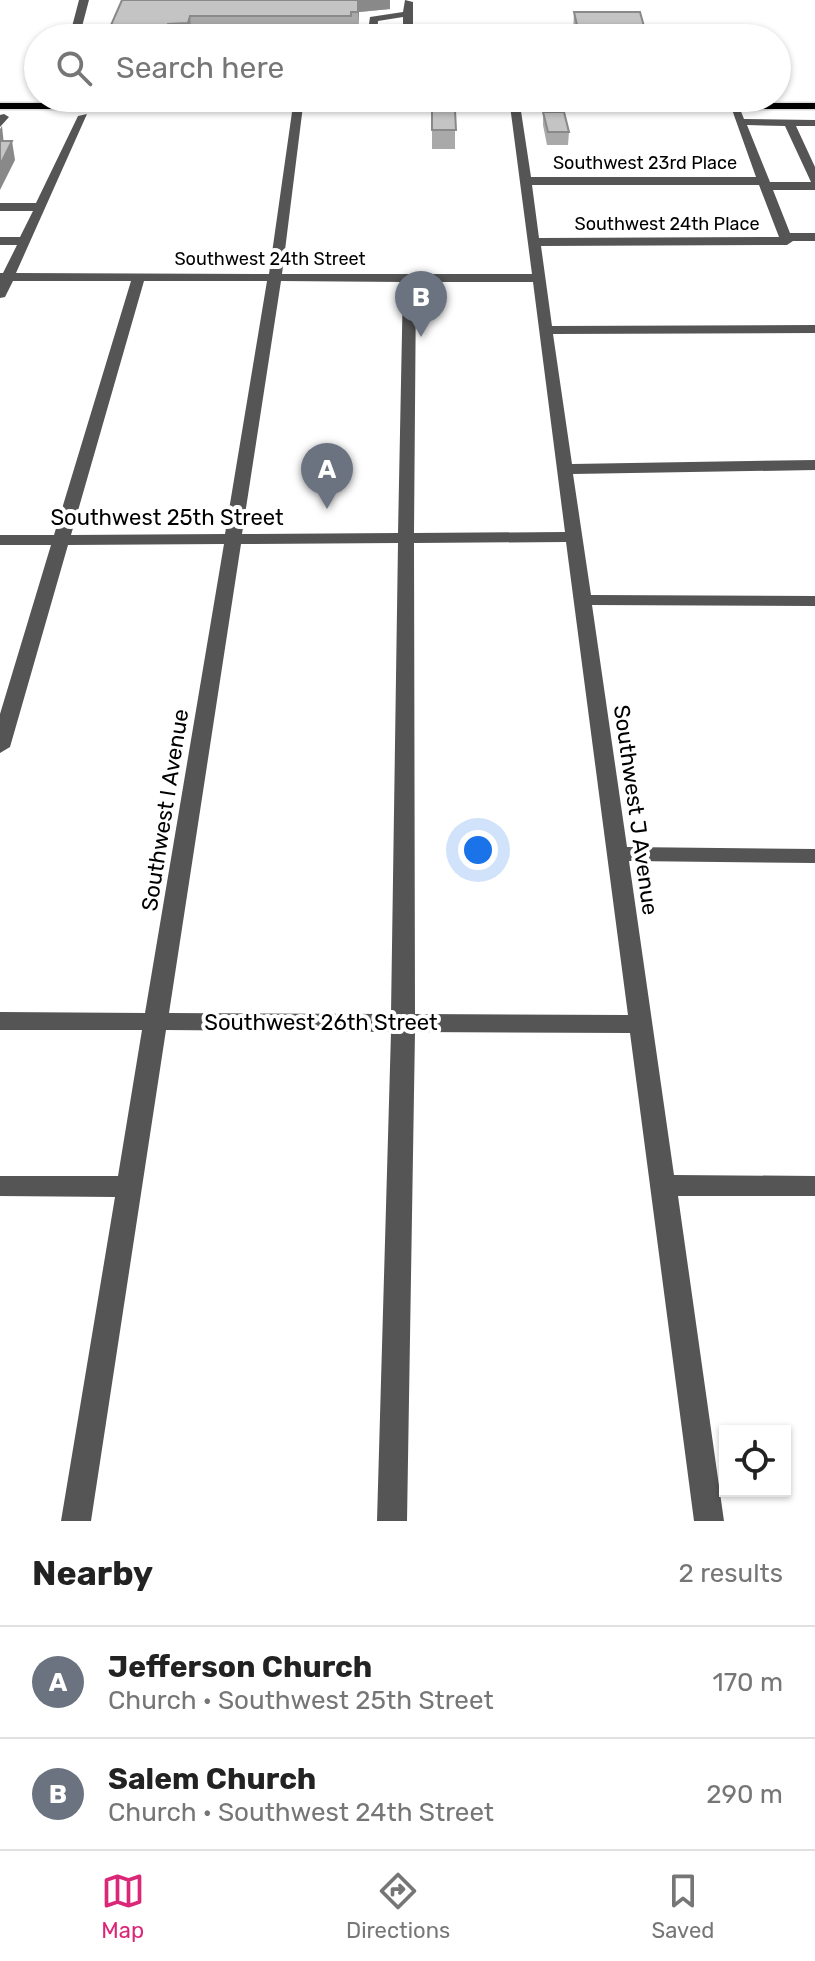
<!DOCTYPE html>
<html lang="en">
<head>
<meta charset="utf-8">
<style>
	body { margin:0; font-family:Rubik,sans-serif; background:#f2f2f2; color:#222 }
	.controls { position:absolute; right:24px; bottom:24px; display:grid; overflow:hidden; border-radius:0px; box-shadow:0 2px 6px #0004 }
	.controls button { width:72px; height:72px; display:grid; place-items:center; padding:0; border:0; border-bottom:2px solid #e0e0e0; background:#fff; color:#222; font:40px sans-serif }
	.you { position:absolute; left:478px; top:850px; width:28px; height:28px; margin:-20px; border:6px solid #fff; border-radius:50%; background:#1a73e8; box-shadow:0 0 0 12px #1a73e833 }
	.badge { display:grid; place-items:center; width:52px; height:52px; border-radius:50%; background:#db2777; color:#fff; font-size:26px; font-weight:700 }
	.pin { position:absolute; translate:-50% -66px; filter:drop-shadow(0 2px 4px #0008) }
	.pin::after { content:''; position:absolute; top:42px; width:28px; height:24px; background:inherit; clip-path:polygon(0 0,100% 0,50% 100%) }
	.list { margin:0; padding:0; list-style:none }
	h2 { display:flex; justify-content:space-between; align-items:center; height:104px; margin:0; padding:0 32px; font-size:34px }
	h2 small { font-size:26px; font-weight:400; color:#767676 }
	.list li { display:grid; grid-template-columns:52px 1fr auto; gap:24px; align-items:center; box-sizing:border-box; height:112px; padding:0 32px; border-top:2px solid #e0e0e0 }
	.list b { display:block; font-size:30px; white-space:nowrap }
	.list p { margin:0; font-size:26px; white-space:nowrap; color:#767676 }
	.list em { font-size:26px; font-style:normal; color:#767676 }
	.icon { flex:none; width:44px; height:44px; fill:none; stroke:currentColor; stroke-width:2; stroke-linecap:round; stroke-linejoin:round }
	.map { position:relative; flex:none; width:815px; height:1521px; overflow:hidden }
	.search { position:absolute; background:#fff; box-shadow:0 2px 6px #0004; left:24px; right:24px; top:24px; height:88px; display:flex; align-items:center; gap:20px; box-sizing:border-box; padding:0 28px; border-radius:44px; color:#767676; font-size:30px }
	.sheet { height:328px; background:#fff }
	nav { display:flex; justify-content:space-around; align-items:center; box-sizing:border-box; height:112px; border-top:2px solid #e0e0e0; background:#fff; font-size:22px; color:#767676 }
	nav a { display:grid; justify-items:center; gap:4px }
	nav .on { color:#db2777 }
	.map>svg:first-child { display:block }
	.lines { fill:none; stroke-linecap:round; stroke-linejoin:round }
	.major-casing { stroke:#dbdbdb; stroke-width:3 }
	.minor { fill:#555; fill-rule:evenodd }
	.major { fill:#000; fill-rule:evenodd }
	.wall { fill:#a9a9a9 }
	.shaded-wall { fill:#898989 }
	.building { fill:#c4c4c4; stroke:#898989; stroke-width:2 }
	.labels { text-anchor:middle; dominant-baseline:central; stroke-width:8; stroke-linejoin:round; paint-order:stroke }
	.far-street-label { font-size:18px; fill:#000; stroke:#fff }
	.street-label { font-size:22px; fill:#000; stroke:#fff }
</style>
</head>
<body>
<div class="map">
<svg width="815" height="1521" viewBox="0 0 815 1521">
	<rect width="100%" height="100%" fill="#fff"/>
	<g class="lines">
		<!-- major casing -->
		<g class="major-casing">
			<path id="major" d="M 0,103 L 815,103 L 815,109 L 0,109 Z"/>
		</g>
		<!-- minor -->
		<path class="minor" d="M 79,0 L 89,0 L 79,38 L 69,38 Z
			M 405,0 L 413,2 L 413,38 L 403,38 L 403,17 L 378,21 L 377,38 L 367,38 L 370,17 L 403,12 Z
			M 294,98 L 304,98 L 282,274 L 532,274 L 509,98 L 519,98 L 531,177 L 756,177 L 730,104 L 738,104 L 744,119 L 815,120 L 815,126 L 796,126 L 815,167 L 815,190 L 773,190 L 790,233 L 815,233 L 815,241 L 793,241 L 787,245 L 541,246 L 552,326 L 815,325 L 815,333 L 553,334 L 572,464 L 815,460 L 815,470 L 573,474 L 591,595 L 815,596 L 815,606 L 592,605 L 627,847 L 815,849 L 815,863 L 629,861 L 674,1175 L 815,1176 L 815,1196 L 678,1196 L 724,1521 L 694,1521 L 630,1033 L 415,1032 L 407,1521 L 377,1521 L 391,1032 L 166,1030 L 91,1521 L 61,1521 L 115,1197 L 0,1196 L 0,1176 L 118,1176 L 142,1030 L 0,1030 L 0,1012 L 145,1013 L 224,544 L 68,545 L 10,747 L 0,753 L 0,714 L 51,545 L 0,545 L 0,535 L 54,535 L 131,281 L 13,281 L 5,297 L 0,298 L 0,273 L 3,273 L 17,245 L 0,245 L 0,237 L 20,237 L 33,211 L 0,211 L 0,203 L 36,203 L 78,116 L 87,114 L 16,273 L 269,274 ZM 747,125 L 785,126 L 811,182 L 770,182 ZM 532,185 L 759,185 L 779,237 L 539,238 ZM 144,281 L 267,281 L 225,534 L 71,535 ZM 281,281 L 403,282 L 398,533 L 242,534 ZM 416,282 L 533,282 L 565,532 L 414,533 ZM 566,542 L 628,1015 L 415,1014 L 414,543 ZM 398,543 L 391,1014 L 169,1013 L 241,544 Z
			M 4,114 L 9,117 L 0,127 L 0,115 Z"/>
		<!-- major -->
		<use href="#major" class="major"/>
	</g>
	<!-- wall -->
	<path class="wall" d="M 122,0 L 390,9 L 359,12 L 358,33 L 351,33 L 351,37 L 94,38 L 108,32 Z
		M 574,12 L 666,36 L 692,38 L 574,38 L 573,33 Z
		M 432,110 L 455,110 L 455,149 L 432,149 Z
		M 543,112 L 569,132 L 568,145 L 547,145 L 543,125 Z"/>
	<!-- shaded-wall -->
	<path class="shaded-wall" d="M 358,0 L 390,0 L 390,9 L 359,12 L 358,33 Z
		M 190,16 L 192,38 L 189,38 L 188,23 Z
		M 168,24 L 169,38 L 164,38 Z
		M 2,126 L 4,145 L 0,152 L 0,129 Z
		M 12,141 L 15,160 L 0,190 L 0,165 Z"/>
	<!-- building -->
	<path class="building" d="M 122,0 L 358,0 L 358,12 L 351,12 L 351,16 L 190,16 L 188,23 L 168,24 L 164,38 L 94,38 L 96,33 L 108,32 Z
		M 574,12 L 640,12 L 645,30 L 664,30 L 666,36 L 691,36 L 692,38 L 580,38 Z
		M 432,110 L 455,110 L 456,130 L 432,130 Z
		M 543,112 L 564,112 L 569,132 L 548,132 Z
		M 0,141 L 12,141 L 0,165 Z"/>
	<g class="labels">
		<!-- far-street labels -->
		<g class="far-street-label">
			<text x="645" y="163">Southwest 23rd Place</text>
			<text x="667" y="224">Southwest 24th Place</text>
			<text x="270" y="259">Southwest 24th Street</text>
		</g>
		<!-- street labels -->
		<g class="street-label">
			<text x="167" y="517">Southwest 25th Street</text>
			<text transform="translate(165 810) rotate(-81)">Southwest I Avenue</text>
			<text transform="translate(636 810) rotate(82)">Southwest J Avenue</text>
			<text x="321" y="1022">Southwest 26th Street</text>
		</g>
	</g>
</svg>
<div class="controls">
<button><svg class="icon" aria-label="locate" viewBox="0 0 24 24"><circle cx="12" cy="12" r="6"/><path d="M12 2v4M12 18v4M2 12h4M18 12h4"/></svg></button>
</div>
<div class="you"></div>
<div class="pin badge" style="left:327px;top:509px;background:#6b7280">A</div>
<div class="pin badge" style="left:421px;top:337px;background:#6b7280">B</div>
<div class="search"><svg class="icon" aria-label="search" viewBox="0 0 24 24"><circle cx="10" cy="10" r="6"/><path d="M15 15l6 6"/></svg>Search here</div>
</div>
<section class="sheet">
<h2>Nearby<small>2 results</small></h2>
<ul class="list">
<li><span class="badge" style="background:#6b7280">A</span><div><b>Jefferson Church</b><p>Church · Southwest 25th Street</p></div><em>170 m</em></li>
<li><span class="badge" style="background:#6b7280">B</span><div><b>Salem Church</b><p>Church · Southwest 24th Street</p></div><em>290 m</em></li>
</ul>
</section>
<nav>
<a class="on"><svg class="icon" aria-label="map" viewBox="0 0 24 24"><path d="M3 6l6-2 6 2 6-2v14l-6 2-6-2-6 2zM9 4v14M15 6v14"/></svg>Map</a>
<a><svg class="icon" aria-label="directions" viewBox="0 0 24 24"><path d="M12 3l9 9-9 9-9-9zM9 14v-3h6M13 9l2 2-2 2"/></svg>Directions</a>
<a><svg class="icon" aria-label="saved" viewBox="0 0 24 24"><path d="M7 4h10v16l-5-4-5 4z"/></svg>Saved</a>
</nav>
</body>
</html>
